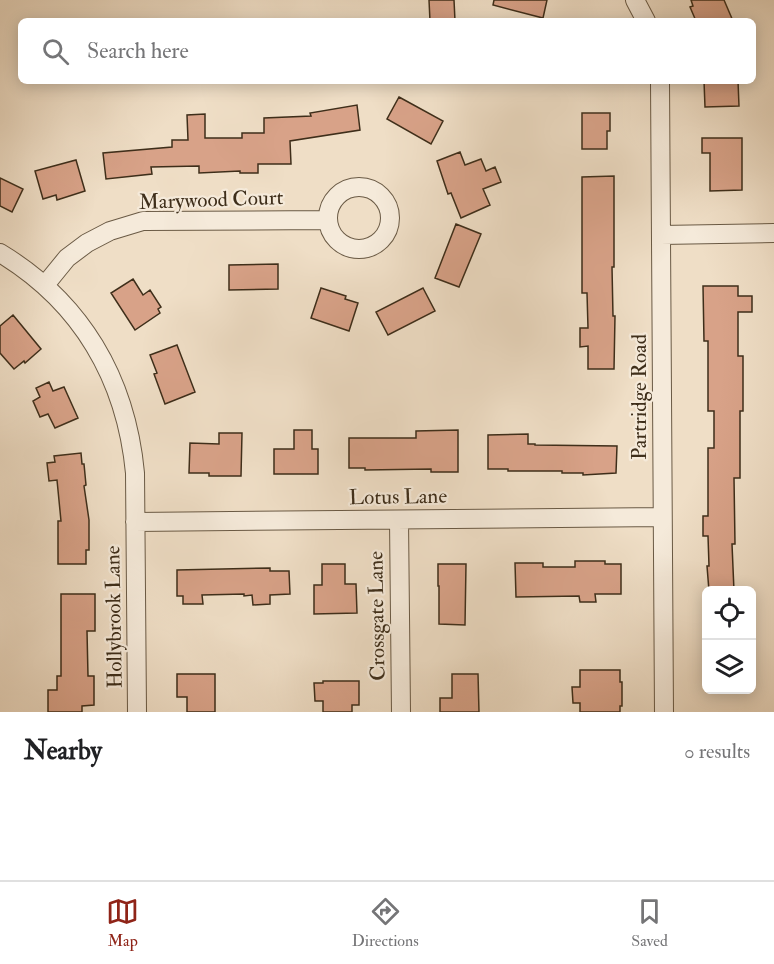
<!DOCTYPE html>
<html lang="en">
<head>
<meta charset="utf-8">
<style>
	body { margin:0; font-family:"IM FELL Double Pica",serif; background:#f2f2f2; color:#202124 }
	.controls { position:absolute; right:18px; bottom:18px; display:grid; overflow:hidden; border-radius:9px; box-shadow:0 3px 15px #0003 }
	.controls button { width:54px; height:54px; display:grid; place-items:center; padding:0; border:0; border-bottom:2px solid #e0e0e0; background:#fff; color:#202124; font:30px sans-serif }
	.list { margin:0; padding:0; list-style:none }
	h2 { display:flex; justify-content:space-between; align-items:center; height:78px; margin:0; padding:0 24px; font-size:26px }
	h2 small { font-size:20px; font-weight:400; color:#757577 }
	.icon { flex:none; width:33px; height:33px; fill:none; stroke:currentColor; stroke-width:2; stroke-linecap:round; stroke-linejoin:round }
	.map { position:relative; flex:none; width:774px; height:712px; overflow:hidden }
	.search { position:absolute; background:#fff; box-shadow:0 3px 15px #0003; left:18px; right:18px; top:18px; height:66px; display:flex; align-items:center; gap:15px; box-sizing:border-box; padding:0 21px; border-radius:9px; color:#757577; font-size:22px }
	.sheet { height:168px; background:#fff }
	nav { display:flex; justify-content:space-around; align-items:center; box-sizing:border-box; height:84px; border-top:2px solid #e0e0e0; background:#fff; font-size:16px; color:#757577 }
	nav a { display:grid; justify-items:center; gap:3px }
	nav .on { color:#8f2418 }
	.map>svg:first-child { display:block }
	.building { fill:#d8a288; stroke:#3e2e1a; stroke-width:1.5 }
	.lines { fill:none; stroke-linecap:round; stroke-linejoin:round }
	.minor-casing { stroke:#6a5a45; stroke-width:20 }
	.minor { stroke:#f5eada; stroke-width:18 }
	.labels { text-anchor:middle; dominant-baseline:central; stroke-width:4.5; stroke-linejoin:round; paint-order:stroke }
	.street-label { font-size:21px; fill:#3e2e1a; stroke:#f5eada }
</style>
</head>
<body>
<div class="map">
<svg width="774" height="712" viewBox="0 0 774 712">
	<rect width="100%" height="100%" fill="#efdec6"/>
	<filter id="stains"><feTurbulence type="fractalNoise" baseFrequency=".00333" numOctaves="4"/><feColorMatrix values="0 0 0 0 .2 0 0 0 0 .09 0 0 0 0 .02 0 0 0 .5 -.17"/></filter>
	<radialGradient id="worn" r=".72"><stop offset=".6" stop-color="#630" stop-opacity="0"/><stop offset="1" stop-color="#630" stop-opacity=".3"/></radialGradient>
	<!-- building -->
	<path class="building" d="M 429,0 L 454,0 L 455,21 L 430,21 Z
		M 494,0 L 547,0 L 543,18 L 493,5 Z
		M 691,0 L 724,0 L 733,21 L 696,21 L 690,7 L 693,6 Z
		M 704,81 L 738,81 L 739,106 L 705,107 Z
		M 399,97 L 443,121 L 431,144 L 387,119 Z
		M 357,105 L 360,130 L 290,141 L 291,164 L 258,164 L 258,173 L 240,173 L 240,171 L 199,173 L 199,166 L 151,167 L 152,174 L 106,179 L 103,153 L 172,147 L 172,140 L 188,140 L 187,115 L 205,114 L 205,138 L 242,138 L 242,133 L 264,133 L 264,118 L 311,116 L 310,113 Z
		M 582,113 L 610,113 L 610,131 L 607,131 L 607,149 L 582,149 Z
		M 702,138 L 742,138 L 742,190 L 710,191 L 710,153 L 702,153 Z
		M 460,152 L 465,165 L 481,159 L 486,171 L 495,167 L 501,182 L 483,189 L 490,205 L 461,218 L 451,193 L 448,194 L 437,161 Z
		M 76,160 L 85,191 L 57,200 L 56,195 L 43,199 L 35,171 Z
		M 614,176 L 614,267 L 612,267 L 613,316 L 615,316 L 614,369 L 588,369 L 588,346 L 580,347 L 580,328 L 588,328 L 587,293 L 582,293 L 582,177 Z
		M 0,178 L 23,189 L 12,212 L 0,206 Z
		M 456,224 L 481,234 L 459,287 L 435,278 Z
		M 278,264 L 278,289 L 229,290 L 229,265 Z
		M 133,279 L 143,295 L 150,290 L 161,307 L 158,309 L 160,313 L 135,330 L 111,293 Z
		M 703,286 L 738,286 L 738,296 L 752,296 L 752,312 L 738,312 L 738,356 L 743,356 L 743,411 L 740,411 L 740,478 L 734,478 L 735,544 L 732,544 L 734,591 L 709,591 L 707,566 L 709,566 L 708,536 L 703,536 L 703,516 L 708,516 L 708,448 L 714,448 L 714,411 L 708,411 L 708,341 L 704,341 Z
		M 321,288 L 346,296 L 345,299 L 358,303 L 349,331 L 311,318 Z
		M 423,288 L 435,311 L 388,335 L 376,312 Z
		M 13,315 L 41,349 L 25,363 L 24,361 L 14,369 L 0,353 L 0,326 Z
		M 177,345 L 195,392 L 165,404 L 154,374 L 157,373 L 150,355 Z
		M 49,382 L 53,391 L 64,387 L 78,418 L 55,428 L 48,414 L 40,417 L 33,401 L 40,397 L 36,388 Z
		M 294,430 L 312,430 L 312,449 L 318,449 L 318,474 L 274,474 L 274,449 L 294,449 Z
		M 458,430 L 458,472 L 431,472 L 431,469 L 365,470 L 365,468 L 349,468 L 349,438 L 416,438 L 416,431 Z
		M 219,433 L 242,433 L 241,476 L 209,476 L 209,473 L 189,473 L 190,443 L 219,444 Z
		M 528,434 L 528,444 L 535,444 L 535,445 L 617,446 L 616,473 L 583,475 L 583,473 L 562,473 L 562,471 L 508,471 L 508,469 L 488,469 L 488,435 Z
		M 81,453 L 82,464 L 84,464 L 86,485 L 84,486 L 89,520 L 89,550 L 86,550 L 86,564 L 58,564 L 58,521 L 61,521 L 57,480 L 49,481 L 47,463 L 55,462 L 54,456 Z
		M 575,561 L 605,561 L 605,564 L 621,564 L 621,594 L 595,594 L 596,602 L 580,602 L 579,596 L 516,597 L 515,563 L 543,563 L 543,567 L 575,567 Z
		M 322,564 L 345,564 L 345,584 L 356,584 L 357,613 L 314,614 L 314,585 L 322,585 Z
		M 438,564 L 466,564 L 465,625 L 439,624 L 439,586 L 438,586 Z
		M 270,568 L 270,571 L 289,571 L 290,594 L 270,595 L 270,604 L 253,605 L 252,595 L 244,596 L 244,594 L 202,595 L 203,604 L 183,604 L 183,596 L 177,596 L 177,570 Z
		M 61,594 L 95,594 L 95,631 L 87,631 L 88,676 L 94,676 L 94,705 L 82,706 L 82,712 L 48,712 L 48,690 L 57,690 L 57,676 L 61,676 Z
		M 580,670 L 620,670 L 620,682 L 622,682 L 622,706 L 620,706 L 620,712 L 580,712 L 580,703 L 573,703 L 572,687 L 580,687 Z
		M 177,674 L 215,674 L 215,712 L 187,712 L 187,697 L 177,697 Z
		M 452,674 L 478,674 L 479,712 L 440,712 L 440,698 L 452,698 Z
		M 323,681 L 359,681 L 359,705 L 352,705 L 352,712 L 323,712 L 323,701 L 315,701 L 314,683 L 323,683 Z"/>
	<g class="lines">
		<!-- minor casing -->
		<g class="minor-casing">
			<path id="minor" d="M 635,0 L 646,21
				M 660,81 L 664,712
				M328 218a31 31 0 1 1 62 0a31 31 0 1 1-62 0Z
				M 661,235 L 774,233
				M 0,253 C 81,302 126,378 135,473 L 137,712
				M 45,285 L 67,258 L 87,243 L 110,231 L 143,221 L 327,220
				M 399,520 L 401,712
				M 135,522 L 662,517"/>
		</g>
		<!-- minor -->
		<use href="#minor" class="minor"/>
	</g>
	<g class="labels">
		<!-- street labels -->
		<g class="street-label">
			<text transform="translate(211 200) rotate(-2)">Marywood Court</text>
			<text transform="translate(639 397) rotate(-90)">Partridge Road</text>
			<text transform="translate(398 497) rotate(-1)">Lotus Lane</text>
			<text transform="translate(377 616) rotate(-91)">Crossgate Lane</text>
			<text transform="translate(114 617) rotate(-91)">Hollybrook Lane</text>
		</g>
	</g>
	<rect width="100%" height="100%" filter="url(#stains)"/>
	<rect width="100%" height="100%" fill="url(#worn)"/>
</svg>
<div class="controls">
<button><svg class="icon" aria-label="locate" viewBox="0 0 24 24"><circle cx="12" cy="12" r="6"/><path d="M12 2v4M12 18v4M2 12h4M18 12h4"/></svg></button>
<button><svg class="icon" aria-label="layers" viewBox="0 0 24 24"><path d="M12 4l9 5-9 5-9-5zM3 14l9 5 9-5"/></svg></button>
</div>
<div class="search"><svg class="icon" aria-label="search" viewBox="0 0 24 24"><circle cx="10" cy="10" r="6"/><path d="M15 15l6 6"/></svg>Search here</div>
</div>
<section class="sheet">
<h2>Nearby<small>0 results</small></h2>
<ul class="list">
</ul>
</section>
<nav>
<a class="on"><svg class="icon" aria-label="map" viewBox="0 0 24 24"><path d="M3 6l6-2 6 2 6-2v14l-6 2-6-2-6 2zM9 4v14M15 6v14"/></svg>Map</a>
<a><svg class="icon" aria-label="directions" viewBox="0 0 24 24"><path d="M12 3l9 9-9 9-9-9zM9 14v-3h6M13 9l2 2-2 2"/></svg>Directions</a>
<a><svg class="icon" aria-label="saved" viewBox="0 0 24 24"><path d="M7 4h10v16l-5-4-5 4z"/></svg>Saved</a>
</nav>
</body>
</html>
